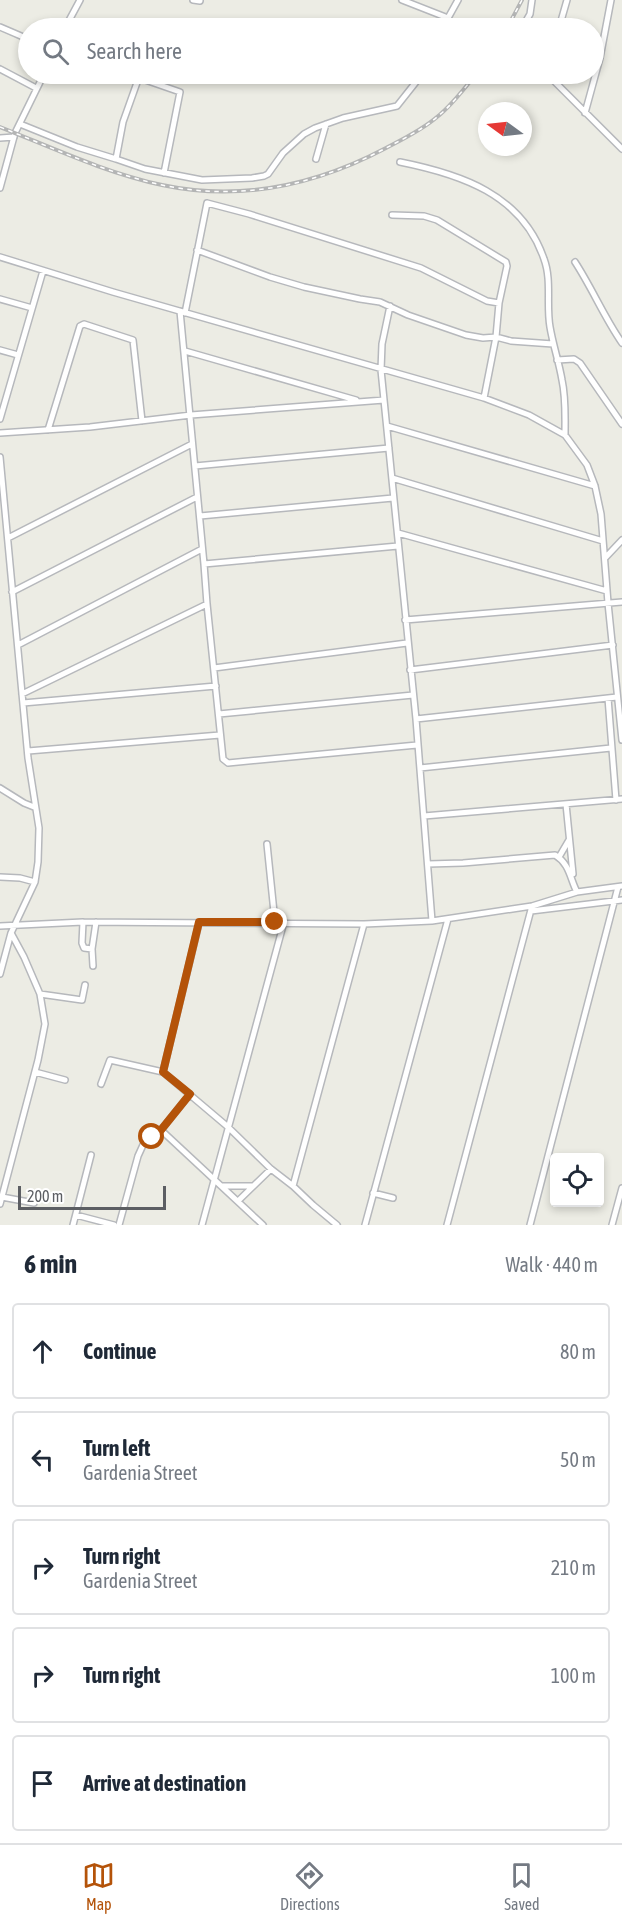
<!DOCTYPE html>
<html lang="en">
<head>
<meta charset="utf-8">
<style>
	body { margin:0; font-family:"Asap Condensed",sans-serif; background:#f6f6f7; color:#1f2937 }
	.controls { position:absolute; right:18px; bottom:18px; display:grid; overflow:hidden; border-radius:6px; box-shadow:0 3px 9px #0003 }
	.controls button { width:54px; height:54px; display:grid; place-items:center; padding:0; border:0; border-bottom:2px solid #e0e1e3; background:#fff; color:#1f2937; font:30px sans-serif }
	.compass { position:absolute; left:478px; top:102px; width:54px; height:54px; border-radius:50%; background:#fff; box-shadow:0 3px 9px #0003; rotate:285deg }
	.scale { position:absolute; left:18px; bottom:15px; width:148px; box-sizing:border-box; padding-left:6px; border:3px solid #5c5e63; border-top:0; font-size:16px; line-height:21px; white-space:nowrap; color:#5c5e63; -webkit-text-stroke:4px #fff; paint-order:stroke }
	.stop { position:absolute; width:18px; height:18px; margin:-14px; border:4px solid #b45309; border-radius:50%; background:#fff }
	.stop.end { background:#b45309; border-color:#fff; box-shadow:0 2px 6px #0008 }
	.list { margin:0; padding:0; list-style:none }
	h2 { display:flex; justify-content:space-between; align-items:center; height:78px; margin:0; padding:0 24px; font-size:26px }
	h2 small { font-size:20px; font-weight:400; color:#747a83 }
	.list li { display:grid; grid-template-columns:39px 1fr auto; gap:18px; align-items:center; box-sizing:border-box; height:96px; margin:0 12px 12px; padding:0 12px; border:2px solid #e0e1e3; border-radius:6px }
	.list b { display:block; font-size:22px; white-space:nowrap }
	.list p { margin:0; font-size:20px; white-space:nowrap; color:#747a83 }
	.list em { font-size:20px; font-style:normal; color:#747a83 }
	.icon { flex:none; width:33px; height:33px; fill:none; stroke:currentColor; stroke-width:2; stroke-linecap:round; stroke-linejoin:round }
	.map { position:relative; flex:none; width:622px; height:1225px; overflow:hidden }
	.search { position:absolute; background:#fff; box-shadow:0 3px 9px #0003; left:18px; right:18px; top:18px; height:66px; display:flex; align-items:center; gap:15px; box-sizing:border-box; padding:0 21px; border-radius:33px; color:#747a83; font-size:22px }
	.sheet { height:618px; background:#fff }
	nav { display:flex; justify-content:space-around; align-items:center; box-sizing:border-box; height:84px; border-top:2px solid #e0e1e3; background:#fff; font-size:16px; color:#747a83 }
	nav a { display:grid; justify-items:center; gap:3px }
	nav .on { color:#b45309 }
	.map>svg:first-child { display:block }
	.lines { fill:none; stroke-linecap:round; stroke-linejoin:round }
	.minor-casing { stroke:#b6b8bc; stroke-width:8 }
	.minor { stroke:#fff; stroke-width:5 }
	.rail-casing { stroke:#b4b5b5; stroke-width:4 }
	.rail { stroke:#fff; stroke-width:1.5; stroke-dasharray:4.5; stroke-linecap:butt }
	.route { stroke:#b45309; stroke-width:8 }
</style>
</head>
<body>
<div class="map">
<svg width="622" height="1225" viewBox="0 0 622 1225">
	<rect width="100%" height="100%" fill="#ecece4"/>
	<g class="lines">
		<!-- minor casing -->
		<g class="minor-casing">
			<path id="minor" d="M 193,0 L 200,1
				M 402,0 L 448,18 L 458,0
				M 0,27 L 28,39
				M 65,28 L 80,0
				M 522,28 L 530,14 L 532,0
				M 559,28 L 567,0
				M 0,69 L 36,88
				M 128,74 L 180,92 L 164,173
				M 547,74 L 622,149
				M 139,77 L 123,122 L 116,159 L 145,169 L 202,180 L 252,178 L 264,176 L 268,174 L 283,153 L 304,134 L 315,128 L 343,118 L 397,106 L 416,82
				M 585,113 L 600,58 L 611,0
				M 20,124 L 77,147 L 116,159
				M 0,138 L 14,137
				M 316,159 L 326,124
				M 400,162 C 460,174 522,194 544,259 C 552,280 546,305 550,327 C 553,345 559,362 562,380 C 566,398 565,417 565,435
				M 0,188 L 15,133 L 44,74
				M 197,250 L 270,277 L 304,287 L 360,299 L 380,302 L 408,315 L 466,335 L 483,338 L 496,337 L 499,303 L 507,266 L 506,262 L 437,220 L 424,216 L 392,215
				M 0,257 L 113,292 L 484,398 L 529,415 L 565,435 L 587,465 L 595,486 L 601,514 L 608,603 L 622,740
				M 575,262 C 592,288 604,317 622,343
				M 0,299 L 32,308
				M 390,306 L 382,344 L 381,370 L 416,719 L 432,921
				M 180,311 L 204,564 L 207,604 L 223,759 L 228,763 L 417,745
				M 185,313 L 207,203 L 249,214 L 421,268 L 487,301 L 499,303
				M 0,350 L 18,355
				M 185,351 L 356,400
				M 557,360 L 574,359 L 580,363 L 622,424
				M 484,398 L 496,337 L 511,341 L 553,344
				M 0,419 L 43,271
				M 387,426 L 595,486
				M 48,430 L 80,326 L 84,324 L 133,340 L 142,421
				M 0,433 L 90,427 L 191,415 L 384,400
				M 0,457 L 28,758 L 39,828 L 38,862 L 35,882 L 11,933 L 24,957 L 40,994 L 45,1024 L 38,1060 L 0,1204
				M 195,466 L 389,448
				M 392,478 L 603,541
				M 200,516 L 393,498
				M 398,533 L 607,591
				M 8,538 L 192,444
				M 605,558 L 622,540
				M 204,564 L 398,546
				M 12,592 L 197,497
				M 405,620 L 622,602
				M 18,645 L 202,549
				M 214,668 L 407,643
				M 410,670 L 613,645
				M 22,694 L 207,604
				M 608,698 L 616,800
				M 23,703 L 216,686
				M 219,714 L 413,695
				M 416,719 L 617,697
				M 28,751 L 220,735
				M 420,768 L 611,748
				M 0,788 L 24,803 L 34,807
				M 566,804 L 573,874
				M 424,816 L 622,799
				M 267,844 L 275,922
				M 559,857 L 569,840
				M 428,864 L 463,863 L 555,855 C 570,864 570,879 577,892
				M 0,877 L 20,878 L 35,882
				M 531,911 L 622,900
				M 83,922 L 82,943 L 84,948 L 92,949
				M 199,923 L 163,1072 L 228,1127 L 271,1169 L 293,1186 L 313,1205 L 337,1225
				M 0,926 L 83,922 L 364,924 L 432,921 L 532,906 L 577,892 L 622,886
				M 93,966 L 92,949 L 96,922
				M 0,974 L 11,933
				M 40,994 L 82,1000 L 85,985
				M 35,1072 L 65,1080
				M 101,1084 L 110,1060 L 163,1072
				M 161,1130 L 190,1094
				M 222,1186 L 253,1186
				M 293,1186 L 364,924
				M 373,1193 L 393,1198
				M 2,1197 L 34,1203
				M 238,1201 L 271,1169
				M 76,1215 L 114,1225
				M 73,1225 L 91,1155
				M 119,1225 L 138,1156 L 143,1145 L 161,1130 L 263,1225
				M 202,1225 L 284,922
				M 365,1225 L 448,919
				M 447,1225 L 532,906
				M 530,1225 L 618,887
				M 612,1225 L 622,1188"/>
		</g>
		<!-- minor -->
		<use href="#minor" class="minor"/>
		<!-- rail casing -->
		<g class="rail-casing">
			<path id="rail" d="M 507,28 L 522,0
				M 0,127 C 53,148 106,173 162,185 C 242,202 316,185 386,148 C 403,139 422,130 437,117 C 452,105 464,89 476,74"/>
		</g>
		<!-- rail -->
		<use href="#rail" class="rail"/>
	</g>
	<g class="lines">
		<!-- route -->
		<path class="route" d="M 152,1137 L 161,1130 L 190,1094 L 163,1072 L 199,922 L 275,922"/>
	</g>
</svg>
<div class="controls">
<button><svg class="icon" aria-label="locate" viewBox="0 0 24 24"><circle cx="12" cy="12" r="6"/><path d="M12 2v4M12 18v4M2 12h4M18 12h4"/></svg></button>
</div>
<svg class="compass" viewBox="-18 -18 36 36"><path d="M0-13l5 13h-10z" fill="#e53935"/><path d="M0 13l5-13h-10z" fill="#747a83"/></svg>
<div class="scale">200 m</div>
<div class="stop" style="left:152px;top:1137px"></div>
<div class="stop end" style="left:275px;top:922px"></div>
<div class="search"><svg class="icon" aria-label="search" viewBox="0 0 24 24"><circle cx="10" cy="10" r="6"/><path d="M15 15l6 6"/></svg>Search here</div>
</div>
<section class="sheet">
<h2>6 min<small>Walk · 440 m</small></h2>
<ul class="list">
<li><svg class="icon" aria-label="ahead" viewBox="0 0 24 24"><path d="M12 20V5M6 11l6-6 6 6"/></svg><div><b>Continue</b></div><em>80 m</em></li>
<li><svg class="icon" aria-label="left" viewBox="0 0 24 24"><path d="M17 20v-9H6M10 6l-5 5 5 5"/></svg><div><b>Turn left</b><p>Gardenia Street</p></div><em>50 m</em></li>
<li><svg class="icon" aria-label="right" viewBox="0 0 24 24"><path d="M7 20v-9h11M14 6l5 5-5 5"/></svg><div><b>Turn right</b><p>Gardenia Street</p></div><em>210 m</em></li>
<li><svg class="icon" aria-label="right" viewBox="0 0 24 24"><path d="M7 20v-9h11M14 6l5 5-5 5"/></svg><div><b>Turn right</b></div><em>100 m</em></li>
<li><svg class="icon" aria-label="arrive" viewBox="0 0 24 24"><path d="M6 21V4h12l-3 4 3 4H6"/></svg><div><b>Arrive at destination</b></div></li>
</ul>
</section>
<nav>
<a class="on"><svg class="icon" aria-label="map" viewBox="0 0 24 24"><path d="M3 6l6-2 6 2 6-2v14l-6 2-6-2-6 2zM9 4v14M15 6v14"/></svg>Map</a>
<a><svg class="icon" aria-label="directions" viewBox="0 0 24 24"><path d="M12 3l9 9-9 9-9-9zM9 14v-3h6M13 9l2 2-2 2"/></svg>Directions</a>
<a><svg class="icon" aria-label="saved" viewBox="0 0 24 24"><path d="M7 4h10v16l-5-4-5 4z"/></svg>Saved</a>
</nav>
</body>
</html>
